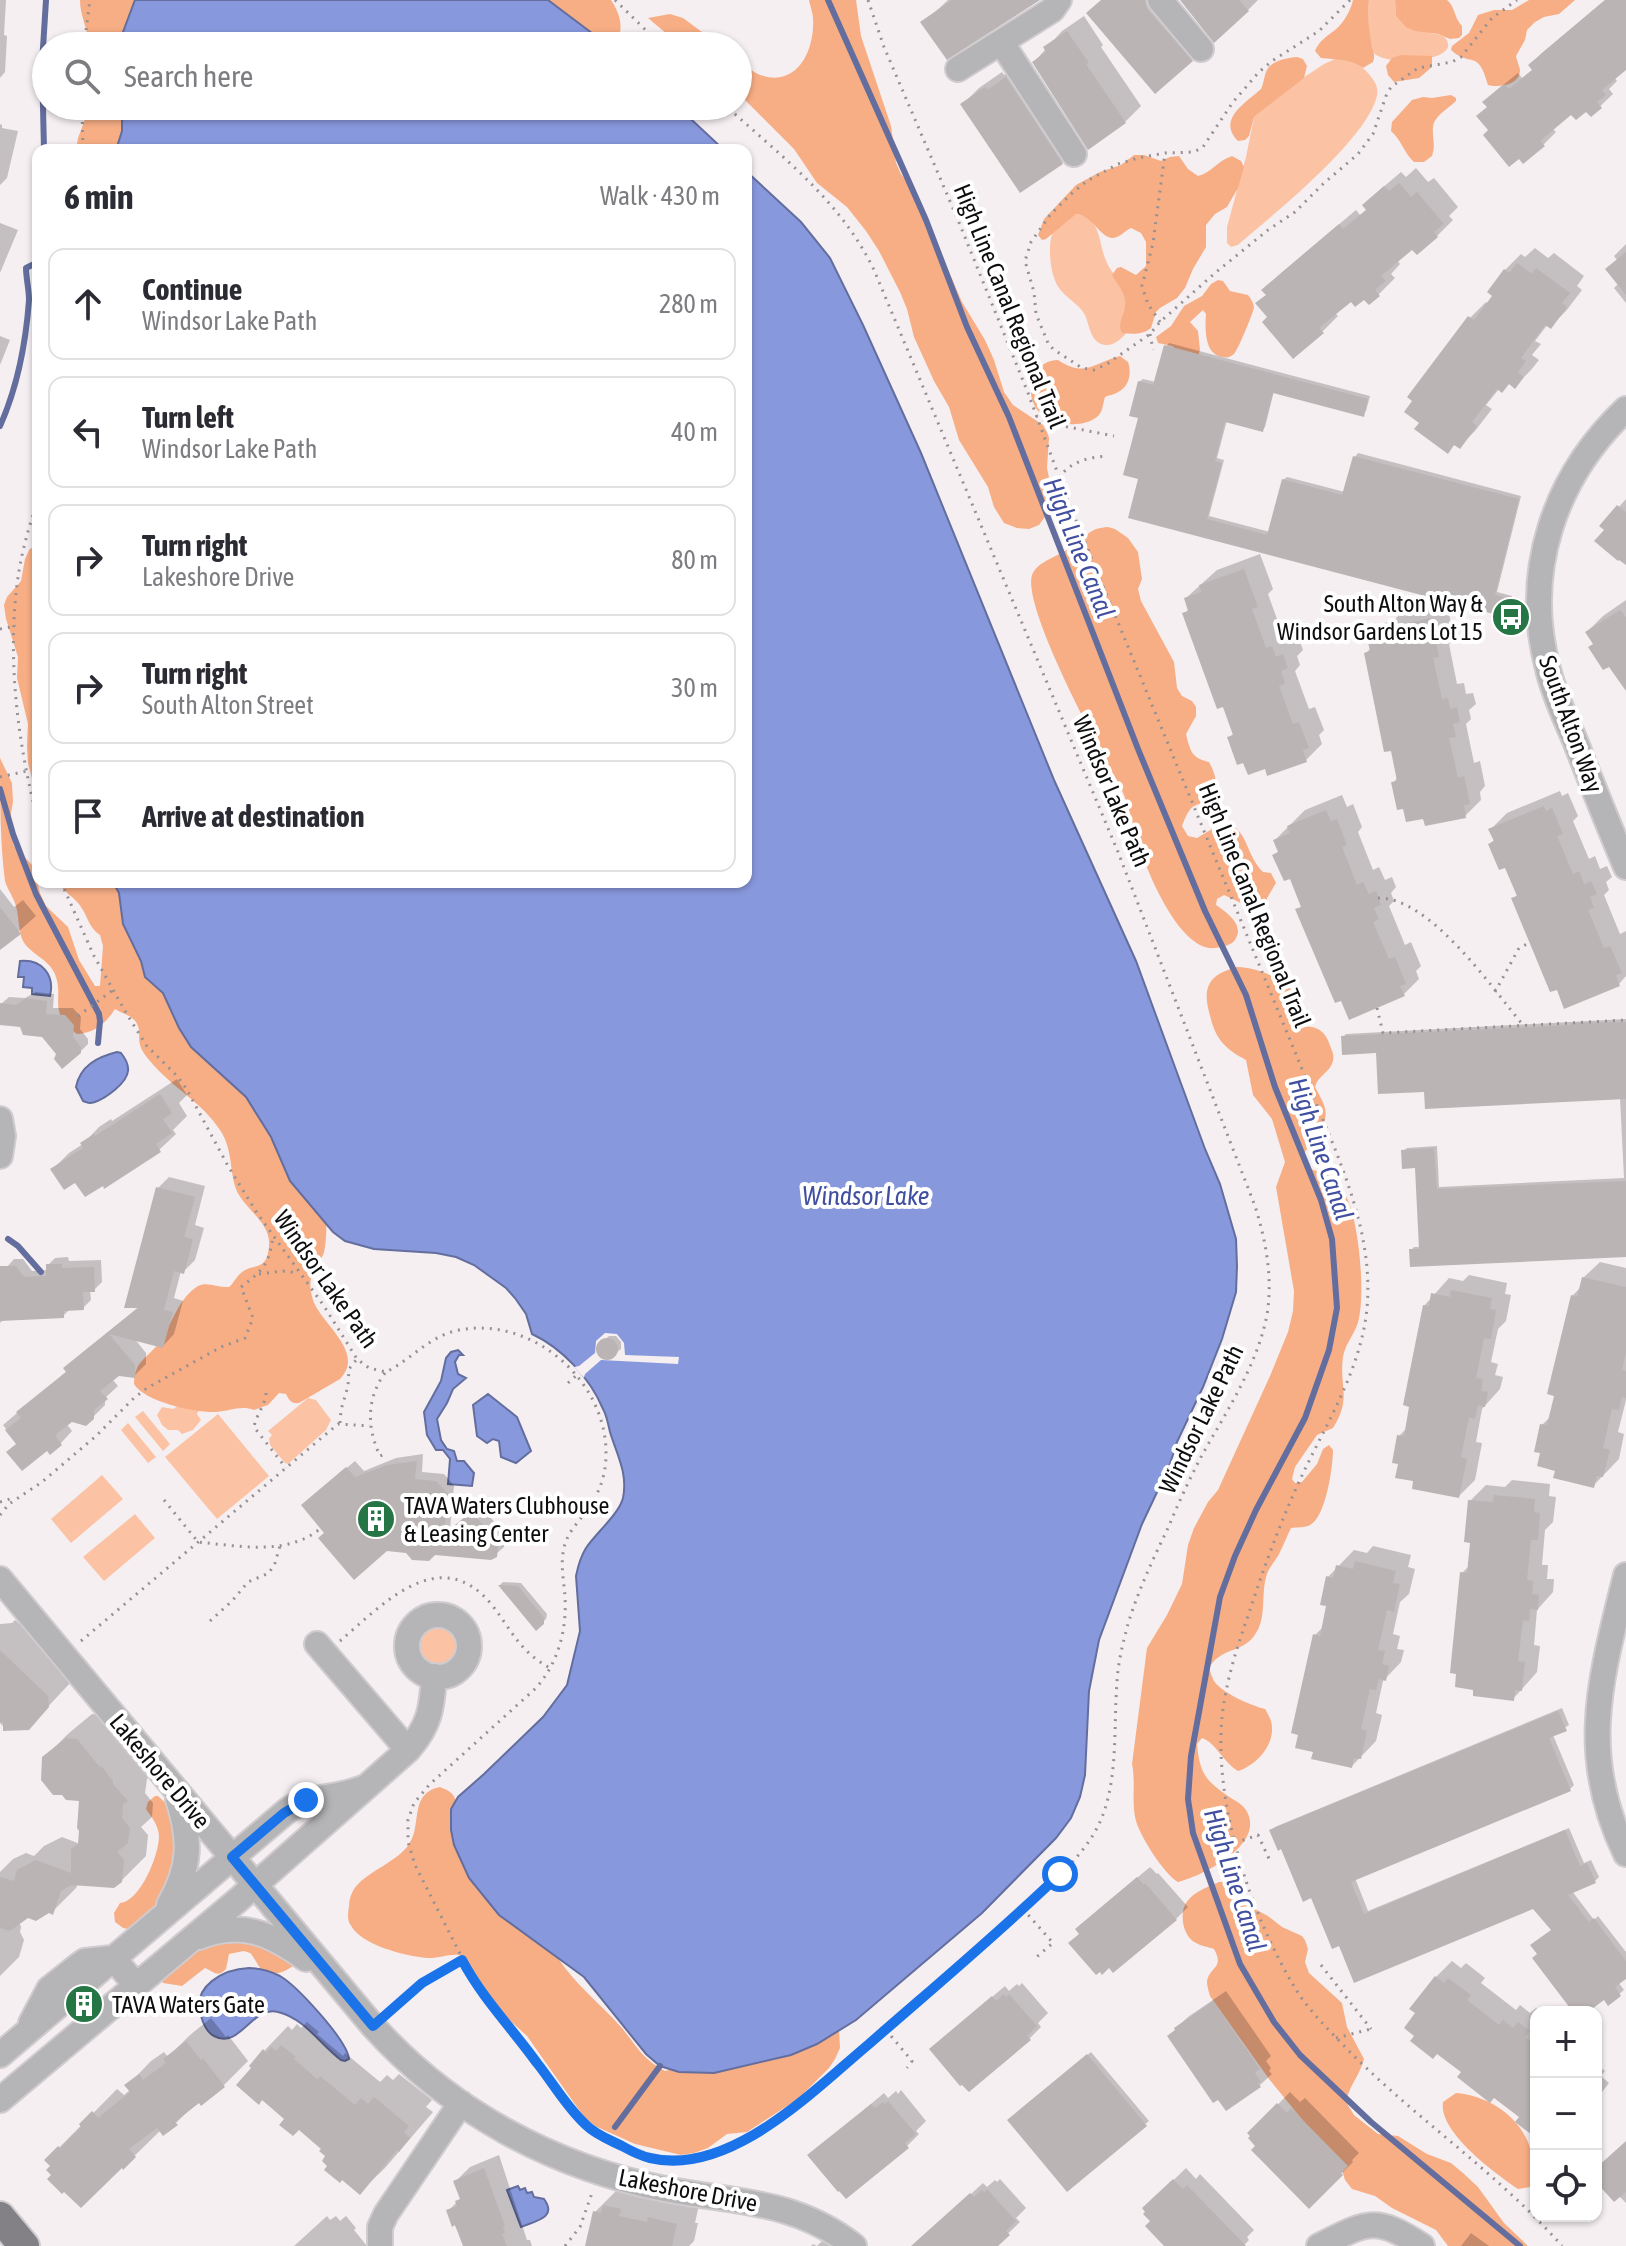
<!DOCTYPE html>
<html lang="en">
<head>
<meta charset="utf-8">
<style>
	body { margin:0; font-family:"Asap Condensed",sans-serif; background:#f7f7f7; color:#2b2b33 }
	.controls { position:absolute; right:24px; bottom:24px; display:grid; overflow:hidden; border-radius:16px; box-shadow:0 2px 6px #0004 }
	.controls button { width:72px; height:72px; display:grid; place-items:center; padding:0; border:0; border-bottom:2px solid #e1e1e2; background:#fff; color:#2b2b33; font:40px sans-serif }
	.stop { position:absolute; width:24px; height:24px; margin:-18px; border:6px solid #1a73e8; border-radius:50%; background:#fff }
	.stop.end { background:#1a73e8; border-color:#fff; box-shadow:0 2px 8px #0008 }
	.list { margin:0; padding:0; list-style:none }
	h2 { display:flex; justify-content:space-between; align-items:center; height:104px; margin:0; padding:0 32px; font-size:34px }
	h2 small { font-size:26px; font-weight:400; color:#7c7c81 }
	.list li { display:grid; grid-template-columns:52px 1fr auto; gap:24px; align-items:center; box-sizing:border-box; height:112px; margin:0 16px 16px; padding:0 16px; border:2px solid #e1e1e2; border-radius:16px }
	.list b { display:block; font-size:30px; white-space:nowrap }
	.list p { margin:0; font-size:26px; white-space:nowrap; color:#7c7c81 }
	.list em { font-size:26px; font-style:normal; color:#7c7c81 }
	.icon { flex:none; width:44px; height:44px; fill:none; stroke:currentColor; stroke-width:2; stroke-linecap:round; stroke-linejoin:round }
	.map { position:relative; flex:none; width:1626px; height:2246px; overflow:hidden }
	.search { position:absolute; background:#fff; box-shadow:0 2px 6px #0004; left:32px; top:32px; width:720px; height:88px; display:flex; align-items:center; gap:20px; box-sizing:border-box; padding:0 28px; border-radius:44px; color:#7c7c81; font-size:30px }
	.panel { position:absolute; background:#fff; box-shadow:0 2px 6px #0004; left:32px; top:144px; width:720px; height:744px; border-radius:16px }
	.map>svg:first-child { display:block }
	.green { fill:#fbc3a4 }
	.forest { fill:#f7ae85 }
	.water { fill:#8898dc; stroke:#636e9e; stroke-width:2 }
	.pier { fill:#f5eff2 }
	.shadow { fill:#0003 }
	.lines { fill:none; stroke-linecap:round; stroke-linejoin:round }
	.stream { stroke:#636e9e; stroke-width:6 }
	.building { fill:#bbb4b4 }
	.minor-casing { stroke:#d0cbce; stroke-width:28 }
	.major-casing { stroke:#d0cbce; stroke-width:34 }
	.path { stroke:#959193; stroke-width:3; stroke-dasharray:2 6; stroke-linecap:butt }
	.minor { stroke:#b5b4b6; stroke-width:24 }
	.major { stroke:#838185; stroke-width:30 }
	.route { stroke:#1a73e8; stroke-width:10 }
	.labels { text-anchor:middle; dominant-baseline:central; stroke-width:8; stroke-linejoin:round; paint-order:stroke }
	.street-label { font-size:24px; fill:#0e0d0e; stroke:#fff }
	.poi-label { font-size:24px; fill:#0e0d0e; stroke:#fff; text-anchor:start }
	.water-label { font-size:26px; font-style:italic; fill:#414fa0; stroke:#fff }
</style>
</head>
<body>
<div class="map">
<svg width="1626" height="2246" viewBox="0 0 1626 2246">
	<rect width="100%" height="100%" fill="#f5eff2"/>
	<!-- green -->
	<path class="green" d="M 1369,0 L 1395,0 L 1396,16 C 1407,21 1418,29 1429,33 C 1435,34 1442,34 1446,39 C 1462,62 1387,66 1375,54 C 1368,47 1367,10 1369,0 Z
		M 1335,59 C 1348,59 1358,62 1368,73 C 1373,79 1379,86 1377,95 C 1369,138 1273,215 1238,245 L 1231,247 L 1227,243 L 1227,227 L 1246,157 L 1254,117 L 1303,78 L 1324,64 Z
		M 1076,214 C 1102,217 1098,244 1107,263 C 1111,273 1121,280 1124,290 C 1128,302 1128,316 1130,328 C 1123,338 1112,350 1099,343 C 1090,338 1089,324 1085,315 C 1079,304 1066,298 1059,288 C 1049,275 1045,233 1059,222 C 1063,219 1071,216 1076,214 Z
		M 308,1398 L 316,1400 L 331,1420 L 326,1430 L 288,1464 L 285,1463 L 270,1445 L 269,1438 L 272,1435 L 268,1431 Z
		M 181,1404 L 200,1407 L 197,1414 L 201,1420 L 193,1430 L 182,1434 L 178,1430 L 168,1430 L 162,1425 L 157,1415 L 162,1407 L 173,1409 Z
		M 143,1411 L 170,1444 L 163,1451 L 135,1417 Z
		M 218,1414 L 269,1476 L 217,1519 L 165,1457 Z
		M 128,1423 L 156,1457 L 148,1463 L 121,1430 Z
		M 102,1475 L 123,1499 L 71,1543 L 51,1519 Z
		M 135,1514 L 155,1538 L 104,1581 L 83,1557 Z
		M416 1646a22 22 0 1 1 44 0a22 22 0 1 1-44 0Z"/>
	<!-- forest -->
	<path class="forest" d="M 80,0 L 144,0 L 130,46 L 90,46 C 88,30 80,16 80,0 Z
		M 539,0 L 611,0 C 621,15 625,31 614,46 L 594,46 Z
		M 809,0 L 856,0 L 861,36 L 891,126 L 896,163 L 901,174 L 915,193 L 962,302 L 985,340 L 994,360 L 1004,392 L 1013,405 L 1043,425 L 1047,432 L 1049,438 L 1047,468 L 1052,492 L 1049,511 L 1039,525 L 1029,529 L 1017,528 L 1004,523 L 994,507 L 988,487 L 959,440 L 949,407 L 934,381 L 914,337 L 907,309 L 900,292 L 879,251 L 866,231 L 847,207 L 817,183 L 794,149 L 738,93 L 738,59 C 744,64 751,71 758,74 C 796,90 815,51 813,19 C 813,13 810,6 809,0 Z
		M 1353,0 L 1369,0 C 1367,14 1369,28 1371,42 C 1372,51 1376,53 1373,62 L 1363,68 C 1349,58 1337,60 1321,58 L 1315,51 C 1319,41 1326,37 1335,30 C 1344,22 1350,12 1353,0 Z
		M 1395,0 L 1447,0 C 1455,6 1454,18 1462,26 L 1462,35 L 1459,38 L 1450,39 L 1438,34 L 1415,31 L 1406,27 L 1396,16 Z
		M 1529,0 L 1575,0 L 1559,14 L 1544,17 L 1535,22 L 1527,30 L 1525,40 L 1516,56 C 1516,57 1520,69 1520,70 C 1520,85 1499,88 1488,85 C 1478,48 1471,68 1451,50 L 1452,46 L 1469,33 L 1478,15 L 1494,10 L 1512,10 Z
		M 670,14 L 683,18 L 721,46 L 681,46 L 648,18 Z
		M 1401,55 L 1432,56 L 1432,67 L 1419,78 L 1394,82 L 1388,75 L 1386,66 L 1392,58 Z
		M 1297,57 L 1303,59 L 1307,66 L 1304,78 L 1254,117 L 1249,136 L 1245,140 L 1238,141 C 1216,119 1247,102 1261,89 C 1264,83 1264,75 1267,70 C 1272,60 1288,58 1297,57 Z
		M 1451,95 L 1456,98 L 1456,101 C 1449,108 1434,116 1433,127 C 1432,138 1436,145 1432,156 L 1424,162 L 1414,162 C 1404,153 1402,141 1391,131 L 1392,122 L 1412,100 L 1423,97 L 1432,98 Z
		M 90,106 L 129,106 L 124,150 L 76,150 L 78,138 Z
		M 1134,155 L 1144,155 L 1161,161 L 1170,157 L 1179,156 L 1188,169 L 1198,176 C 1211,173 1217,161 1232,156 L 1241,161 L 1244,167 L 1238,188 L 1227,207 L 1215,214 L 1206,225 L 1206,247 L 1193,269 L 1185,288 L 1177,298 L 1160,308 L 1156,312 L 1151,328 C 1143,335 1132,334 1122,333 C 1116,322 1127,313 1125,300 C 1124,291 1116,283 1112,275 L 1117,268 L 1121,267 L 1136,275 L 1146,266 L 1146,242 L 1141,233 L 1131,228 C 1126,230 1120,237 1114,238 C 1100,239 1094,216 1076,214 L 1046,239 L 1042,240 L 1038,235 L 1044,219 L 1076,185 L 1100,172 L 1121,165 Z
		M 1218,280 L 1223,281 L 1230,291 L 1248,295 C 1251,299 1253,302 1254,307 C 1254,311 1238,350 1234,354 C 1230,357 1228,358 1223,357 C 1204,355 1205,328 1206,314 L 1203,310 L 1190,322 L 1198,331 L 1200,350 L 1198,356 L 1186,357 L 1172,346 L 1158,343 L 1156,337 L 1171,326 L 1184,306 L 1202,296 L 1211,284 Z
		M 1120,356 L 1128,362 C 1132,373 1129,387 1118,392 C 1114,395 1109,395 1105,397 C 1103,403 1103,410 1099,415 C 1086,429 1052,426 1040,413 C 1022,395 1032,360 1058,360 C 1085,378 1093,363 1120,356 Z
		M 1108,527 L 1115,529 L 1128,538 L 1138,552 L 1142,579 L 1138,589 L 1141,601 L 1174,662 L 1177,688 L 1182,696 L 1192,701 L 1196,707 L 1196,716 L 1186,734 C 1190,750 1191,758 1209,762 C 1216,775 1218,784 1214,798 C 1194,808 1192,800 1182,826 L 1188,836 L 1197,838 L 1217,826 L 1229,823 C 1249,834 1246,855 1263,872 L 1271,873 L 1276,883 L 1267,898 L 1267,913 L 1263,918 L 1256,917 L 1241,903 L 1224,895 L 1217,899 L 1216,905 C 1226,912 1244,924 1236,938 C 1233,945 1223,947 1215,948 C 1179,952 1146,869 1137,840 C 1131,821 1128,800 1118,782 C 1099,750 1022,607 1032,575 C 1037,562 1056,557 1067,550 C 1077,544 1085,534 1096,529 C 1099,528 1106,527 1108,527 Z
		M 38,543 L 38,802 L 28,763 L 27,746 L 28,724 L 17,678 L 18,657 L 6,619 L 4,605 L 7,597 L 21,581 L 25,559 L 29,550 Z
		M 0,758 L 12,783 L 13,802 L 9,824 L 14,846 L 33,866 L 40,893 L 46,906 L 68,927 L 79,960 L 95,986 L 100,986 L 103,946 L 100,935 C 89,928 88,917 81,907 C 75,897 64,893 58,882 L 128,882 C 176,967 225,1052 276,1135 C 284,1149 325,1208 326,1219 C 327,1224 326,1250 323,1255 C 314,1273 306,1277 313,1300 C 321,1324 366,1352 340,1379 L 299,1403 C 291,1404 289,1400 286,1394 L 279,1393 L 268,1405 L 254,1410 C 241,1405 230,1411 216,1412 C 196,1413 145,1402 134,1384 C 134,1378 135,1372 138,1366 C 144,1357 153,1351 159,1343 C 172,1325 178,1298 198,1286 C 207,1281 219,1288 229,1287 C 234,1283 236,1277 241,1273 C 253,1262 267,1273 269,1246 C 271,1224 249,1212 239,1195 C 228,1176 235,1153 220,1130 C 202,1102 171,1087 150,1061 C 146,1056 142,1052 140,1045 C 138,1037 141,1029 136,1022 C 131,1015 121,1013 115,1009 C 106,1023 95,1033 77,1034 C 46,1010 65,1000 55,974 C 48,958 29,954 22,939 C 18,928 19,914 15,903 C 12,895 7,888 5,881 C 0,842 0,798 0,758 Z
		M 1237,967 C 1263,968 1297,983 1303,1011 L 1295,1022 L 1297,1027 C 1316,1025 1325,1029 1331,1048 C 1333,1053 1334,1056 1333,1061 C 1330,1073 1318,1075 1315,1087 C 1318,1093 1322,1099 1324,1105 C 1332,1125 1309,1141 1302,1158 C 1310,1175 1319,1168 1331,1177 C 1336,1181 1343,1190 1346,1196 C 1359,1221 1365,1290 1359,1318 C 1357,1332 1345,1343 1343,1357 C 1339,1388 1352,1398 1333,1428 L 1317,1435 L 1295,1467 L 1292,1479 L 1295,1483 L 1302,1482 L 1317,1464 L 1323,1449 L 1329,1445 L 1333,1450 C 1333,1466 1326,1517 1310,1525 C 1305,1528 1297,1527 1291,1528 C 1287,1536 1284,1544 1280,1552 C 1277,1559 1270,1566 1267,1574 C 1260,1594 1268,1618 1254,1636 C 1242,1653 1218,1648 1209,1669 C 1210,1670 1213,1680 1214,1681 C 1222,1693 1252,1706 1265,1709 C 1266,1710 1271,1720 1271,1721 C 1277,1743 1257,1765 1238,1771 C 1224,1763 1215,1742 1202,1738 L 1197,1744 C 1200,1775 1206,1781 1231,1798 C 1236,1801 1243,1805 1246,1810 C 1267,1844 1203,1876 1178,1882 C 1164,1874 1140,1836 1136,1821 C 1131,1802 1136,1783 1132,1764 L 1147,1648 L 1167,1615 L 1182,1584 L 1188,1545 L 1194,1528 L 1208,1502 L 1218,1490 L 1270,1376 L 1288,1332 L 1293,1311 L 1294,1291 L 1276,1187 L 1285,1162 L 1272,1119 L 1253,1095 L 1246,1060 C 1237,1055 1228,1050 1221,1041 C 1214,1032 1212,1023 1209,1012 C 1202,985 1211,974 1237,967 Z
		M 440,1787 C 450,1791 454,1793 457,1804 L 551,1946 C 568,1979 597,2000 621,2027 C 637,2046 641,2058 665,2071 L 839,2029 L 840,2048 L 835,2059 L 829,2068 L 798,2099 L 747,2132 L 727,2134 L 708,2148 L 694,2153 L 681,2155 L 635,2144 L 595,2126 L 584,2117 L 527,2036 L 504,2015 L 488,1995 L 463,1956 C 452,1952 439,1959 427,1958 C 405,1956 360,1945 350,1924 C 347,1919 348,1912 349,1906 C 349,1900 351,1894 354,1889 C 366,1872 393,1864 407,1847 C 424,1827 407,1794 440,1787 Z
		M 155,1796 L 158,1796 L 173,1810 L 178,1884 L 133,1930 L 123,1928 L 115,1922 L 114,1913 L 120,1903 C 140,1902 159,1855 159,1836 C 158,1824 152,1818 146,1809 L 148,1802 Z
		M 1219,1882 L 1233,1882 L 1240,1888 L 1253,1908 L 1268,1916 L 1282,1927 L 1302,1936 L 1305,1940 L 1308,1949 L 1305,1962 L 1309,1973 L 1342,2003 L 1347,2027 L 1364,2059 C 1360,2075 1349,2086 1346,2102 L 1354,2115 L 1378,2134 L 1398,2136 L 1427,2154 L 1451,2163 L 1463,2173 L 1478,2187 L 1504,2223 L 1528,2246 L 1448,2246 L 1436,2230 L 1392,2208 L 1375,2196 L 1352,2189 L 1345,2180 L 1341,2167 L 1269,2079 L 1210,1996 C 1209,1993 1207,1985 1207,1982 C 1209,1966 1225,1969 1214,1949 C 1209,1947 1201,1946 1196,1943 C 1183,1937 1179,1914 1186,1903 C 1194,1891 1208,1887 1219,1882 Z
		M 231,1932 L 297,1963 C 289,1970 274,1978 263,1971 C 258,1967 255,1958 250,1953 L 244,1951 L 229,1954 L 226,1969 C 217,1978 215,1972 205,1968 L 182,1986 L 163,1983 L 160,1977 L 161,1968 Z
		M 1456,2093 C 1493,2096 1530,2123 1533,2163 C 1534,2172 1535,2179 1531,2187 L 1518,2189 C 1496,2174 1438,2132 1443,2102 Z"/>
	<!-- water -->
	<path class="water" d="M 135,0 L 548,0 L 609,46 L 121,46 L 123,32 Z
		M 122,106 L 677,106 L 724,150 L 116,150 L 122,131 Z
		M 746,171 L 801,222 L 830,258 L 863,325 L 921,453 L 1054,780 L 1136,961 L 1205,1149 L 1220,1184 L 1236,1239 L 1237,1266 L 1236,1292 L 1222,1339 L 1203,1387 L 1177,1442 L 1169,1467 L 1142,1524 L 1099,1640 L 1089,1691 L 1085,1775 L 1080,1797 L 1071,1818 L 1056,1838 L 982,1913 L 856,2020 L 817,2044 L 791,2055 L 714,2073 L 679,2072 L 660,2066 L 646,2054 L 584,1977 L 499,1915 L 469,1878 L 454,1845 L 451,1830 L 451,1809 L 458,1797 L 484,1774 L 543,1717 L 567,1685 L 580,1631 L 576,1576 C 578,1566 581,1556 586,1548 C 596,1533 619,1514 623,1498 C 628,1473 617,1455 610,1432 C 608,1424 607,1416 603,1409 C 590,1378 562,1348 532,1334 L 526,1314 L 515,1298 L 506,1288 L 474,1265 L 456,1257 L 436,1253 L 374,1249 L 345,1241 L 333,1232 L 290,1181 L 271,1137 L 246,1097 L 191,1047 L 179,1028 L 163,993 L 145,977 L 141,961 L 123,924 L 119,893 L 113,882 L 746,882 Z
		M 20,961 C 42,959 55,975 50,996 L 32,994 L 32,988 L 23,987 L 24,977 L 18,977 Z
		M 117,1052 L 121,1053 C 125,1058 129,1064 128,1071 C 127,1083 106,1098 95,1102 C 89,1104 89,1103 83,1101 L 76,1087 C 80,1066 97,1057 117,1052 Z
		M 458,1350 L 463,1355 L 459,1355 L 455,1362 L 458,1374 L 466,1378 L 453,1389 L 447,1403 L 437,1419 L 441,1440 L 447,1449 L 454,1451 L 457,1461 L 464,1461 L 474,1473 L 472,1486 L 448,1484 L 450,1459 L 443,1450 L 436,1450 L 427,1435 L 424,1412 L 441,1381 L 446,1358 L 451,1352 Z
		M 488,1394 L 517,1417 L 531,1451 L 516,1463 L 501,1457 L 499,1441 L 493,1439 L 487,1443 L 477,1436 L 473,1405 Z
		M 249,1968 C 260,1968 270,1971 280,1976 C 297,1986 347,2040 349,2059 L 345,2061 L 341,2060 C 321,2045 304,2018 278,2012 C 252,2005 240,2050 214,2036 C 206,2032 203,2023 201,2016 C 191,1986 224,1969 249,1968 Z
		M 518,2186 L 520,2190 L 525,2188 L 527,2193 L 532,2192 L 534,2197 L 544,2199 C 558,2218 535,2221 521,2227 L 507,2190 Z"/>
	<!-- pier -->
	<path class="pier" d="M 605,1333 L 617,1334 L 624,1343 L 625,1355 L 679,1357 L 678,1364 L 601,1360 L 585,1374 L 584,1378 L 574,1367 L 579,1366 L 595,1353 L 596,1341 Z"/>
	<!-- shadow -->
	<path class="shadow" d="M 0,0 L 6,0 L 4,35 L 7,36 L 5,72 L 0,78 Z
		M 948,0 L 1035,0 L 923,23 Z
		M 1101,0 L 1170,0 L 1208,44 L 1192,60 Z
		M 1182,0 L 1258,0 L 1248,10 Z
		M 1605,0 L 1626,0 L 1626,67 L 1614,77 L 1617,81 L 1609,89 L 1613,94 L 1591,115 L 1586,109 L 1572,112 L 1552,128 L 1556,132 L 1543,145 L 1491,130 L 1489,107 L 1497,90 L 1518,73 L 1522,78 L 1534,69 L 1530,65 L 1543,52 Z
		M 1084,16 L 1103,45 L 1101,47 L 1141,106 L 1125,122 L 1034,62 L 1062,31 Z
		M 1023,62 L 1078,146 L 1062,163 L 1021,190 L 963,104 L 979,88 L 1002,72 L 1004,75 Z
		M 0,124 L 2,125 L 2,128 L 18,131 L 7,178 L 0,185 Z
		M 1416,168 L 1428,182 L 1434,178 L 1458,207 L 1449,216 L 1453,220 L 1437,236 L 1413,247 L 1397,260 L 1400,264 L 1391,274 L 1395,278 L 1379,294 L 1369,303 L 1364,297 L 1351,299 L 1335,313 L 1338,316 L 1322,332 L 1269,317 L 1268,294 L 1264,290 L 1280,274 L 1356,210 L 1360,215 L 1368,209 L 1381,189 L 1401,172 L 1406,177 Z
		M 0,223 L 18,230 L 0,273 Z
		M 1626,244 L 1626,303 L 1614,288 L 1619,283 L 1617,260 L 1614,256 Z
		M 1535,248 L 1548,258 L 1554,253 L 1584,276 L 1577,286 L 1582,290 L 1566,311 L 1550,327 L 1548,324 L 1535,341 L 1541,344 L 1532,355 L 1539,360 L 1531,370 L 1515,386 L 1510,382 L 1499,389 L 1486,405 L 1492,409 L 1475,431 L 1459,447 L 1455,444 L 1448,451 L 1470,318 L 1486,302 L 1488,304 L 1505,270 L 1521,254 L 1525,257 Z
		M 0,336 L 10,340 L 0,365 Z
		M 1169,343 L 1370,396 L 1366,411 L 1363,414 L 1274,391 L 1265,427 L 1262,430 L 1227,420 L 1217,458 L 1224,460 L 1209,516 L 1270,532 L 1283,480 L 1287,477 L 1345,492 L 1355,457 L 1358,453 L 1521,496 L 1497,592 L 1512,596 L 1508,612 L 1505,615 L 1130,517 L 1140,477 L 1139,382 L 1143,379 L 1156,382 L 1166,347 Z
		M 1626,499 L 1626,563 L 1607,530 L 1602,526 Z
		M 1260,554 L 1273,589 L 1268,594 L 1282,633 L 1288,631 L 1292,642 L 1299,639 L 1303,650 L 1297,656 L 1300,665 L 1295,671 L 1309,709 L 1315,707 L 1324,730 L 1319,735 L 1322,744 L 1306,760 L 1229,738 L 1234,733 L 1184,614 L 1190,608 L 1186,598 L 1217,570 Z
		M 1626,600 L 1626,688 L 1587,632 L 1603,616 Z
		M 1447,603 L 1454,639 L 1449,644 L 1457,684 L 1464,683 L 1466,694 L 1473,693 L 1476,704 L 1469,710 L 1471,719 L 1466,724 L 1474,763 L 1480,761 L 1485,786 L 1480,792 L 1481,800 L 1465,816 L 1425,816 L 1404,807 L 1393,783 L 1398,777 L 1366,653 L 1371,648 L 1369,639 L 1385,623 L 1393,621 L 1402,612 Z
		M 1560,791 L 1562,796 L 1568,793 L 1578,816 L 1573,821 L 1589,859 L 1595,856 L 1600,869 L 1607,866 L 1612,877 L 1606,882 L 1609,890 L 1604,895 L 1620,934 L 1626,931 L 1626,976 L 1619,984 L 1513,899 L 1518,894 L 1506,866 L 1490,844 L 1495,839 L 1491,829 L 1507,813 Z
		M 1342,795 L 1347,807 L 1353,804 L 1362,827 L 1358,832 L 1373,870 L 1379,867 L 1385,880 L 1392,877 L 1396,887 L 1391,893 L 1394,901 L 1389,906 L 1405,945 L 1411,942 L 1421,966 L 1416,971 L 1419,979 L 1403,995 L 1298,910 L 1303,905 L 1291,876 L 1275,855 L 1280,850 L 1275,840 L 1305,810 Z
		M 0,889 L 14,907 L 23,900 L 36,916 L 0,948 Z
		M 36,992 L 54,994 L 53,1008 L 73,1008 L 81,1017 L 80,1029 L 88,1039 L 88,1044 L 80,1052 L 58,1053 L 43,1035 L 22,1025 L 0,1023 L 1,1004 L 9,997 L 25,998 Z
		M 1626,1019 L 1626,1255 L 1411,1250 L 1414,1247 L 1421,1247 L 1417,1166 L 1403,1151 L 1407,1148 L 1437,1146 L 1439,1187 L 1624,1178 L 1620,1098 L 1426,1090 L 1378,1051 L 1343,1037 L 1346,1034 Z
		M 177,1079 L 187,1095 L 179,1103 L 187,1116 L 173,1130 L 176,1134 L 159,1150 L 76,1180 L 53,1169 L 69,1153 L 83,1144 L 99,1127 L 111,1119 L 112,1121 Z
		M 169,1177 L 205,1186 L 195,1225 L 204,1228 L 195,1260 L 183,1272 L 181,1271 L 174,1298 L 183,1301 L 174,1334 L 163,1346 L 134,1338 L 146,1353 L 146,1364 L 134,1376 L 119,1374 L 112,1379 L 118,1386 L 105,1398 L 105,1405 L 93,1417 L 71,1419 L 66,1423 L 72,1431 L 61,1443 L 47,1448 L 17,1443 L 3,1425 L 67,1371 L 77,1357 L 141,1305 L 158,1188 Z
		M 68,1257 L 69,1261 L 101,1260 L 102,1282 L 94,1290 L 90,1290 L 91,1300 L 83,1308 L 71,1308 L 63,1316 L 4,1319 L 0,1323 L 0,1267 L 7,1267 L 14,1259 L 23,1259 L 32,1271 L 48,1270 L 48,1265 L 55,1258 Z
		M 1600,1262 L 1626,1268 L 1626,1400 L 1618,1432 L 1624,1434 L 1619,1459 L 1593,1486 L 1557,1469 L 1542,1425 L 1551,1416 L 1572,1296 L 1581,1287 L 1583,1278 Z
		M 1469,1275 L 1507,1283 L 1505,1294 L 1511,1295 L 1506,1321 L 1498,1329 L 1491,1362 L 1498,1364 L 1495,1375 L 1503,1377 L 1500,1389 L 1482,1409 L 1476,1442 L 1482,1443 L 1475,1480 L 1459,1496 L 1416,1480 L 1399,1436 L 1407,1428 L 1424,1306 L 1449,1278 L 1463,1281 Z
		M 609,1336 L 616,1336 L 621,1342 L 621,1349 L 610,1358 L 603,1358 L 598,1353 L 598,1346 Z
		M 423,1454 L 422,1472 L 444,1474 L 454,1486 L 450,1529 L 475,1510 L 484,1510 L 497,1525 L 505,1529 L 504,1547 L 495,1555 L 407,1551 L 326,1532 L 311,1498 L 355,1461 L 364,1471 L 396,1458 Z
		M 1512,1480 L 1550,1484 L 1549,1496 L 1556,1497 L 1553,1522 L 1545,1530 L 1542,1565 L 1548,1565 L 1547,1579 L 1554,1579 L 1553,1592 L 1537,1610 L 1534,1645 L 1540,1646 L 1537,1672 L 1513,1699 L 1462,1573 L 1470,1565 L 1472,1541 L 1470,1501 L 1486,1485 L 1505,1487 Z
		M 1373,1546 L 1411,1555 L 1408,1567 L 1415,1569 L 1409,1594 L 1400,1602 L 1393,1634 L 1400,1636 L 1397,1649 L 1404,1650 L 1401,1662 L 1383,1681 L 1376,1713 L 1382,1715 L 1376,1741 L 1352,1766 L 1315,1635 L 1324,1626 L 1329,1605 L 1328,1577 L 1354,1550 L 1367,1553 Z
		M 503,1582 L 521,1583 L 547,1614 L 546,1619 L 536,1628 L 500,1585 Z
		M 15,1620 L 45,1645 L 72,1681 L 28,1728 L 6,1729 L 0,1723 L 0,1624 L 12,1623 Z
		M 1562,1708 L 1569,1725 L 1553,1735 L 1574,1785 L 1570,1789 L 1355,1878 L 1368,1911 L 1569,1828 L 1584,1863 L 1591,1860 L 1599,1877 L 1595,1881 L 1572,1891 L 1594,1920 L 1598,1916 L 1626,1952 L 1626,1976 L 1618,1982 L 1624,1990 L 1609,2003 L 1604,1997 L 1583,2012 L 1539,1953 L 1553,1929 L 1534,1907 L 1340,1944 L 1271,1831 L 1275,1827 Z
		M 92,1714 L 102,1715 L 150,1775 L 147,1779 L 145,1793 L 153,1803 L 152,1817 L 141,1827 L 148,1835 L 146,1856 L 121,1881 L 78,1884 L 76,1888 L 52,1912 L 28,1916 L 19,1922 L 21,1927 L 20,1932 L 24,1940 L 19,1957 L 0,1976 L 0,1872 L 13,1859 L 26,1853 L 34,1856 L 44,1846 L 62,1837 L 80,1844 L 82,1799 L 44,1758 L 69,1733 Z
		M 1150,1867 L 1157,1874 L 1158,1873 L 1188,1907 L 1176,1919 L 1081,1933 L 1090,1917 Z
		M 1452,1961 L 1461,1968 L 1466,1963 L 1485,1978 L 1481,1983 L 1516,2010 L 1520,2005 L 1530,2013 L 1536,2008 L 1541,2012 L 1536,2012 L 1536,2136 L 1522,2116 L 1417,2036 L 1418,2013 L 1412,2008 L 1436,1977 Z
		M 1022,1983 L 1048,2013 L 1038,2023 L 1041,2027 L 1029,2039 L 944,2038 L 1005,1986 L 1009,1991 L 1017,1984 L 1019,1986 Z
		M 1226,1991 L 1271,2056 L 1266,2061 L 1271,2068 L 1269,2071 L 1272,2074 L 1260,2085 L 1226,2108 L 1176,2028 L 1188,2017 Z
		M 211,2018 L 226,2037 L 228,2035 L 248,2061 L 224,2085 L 201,2103 L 200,2101 L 195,2104 L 176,2123 L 161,2130 L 123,2167 L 53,2175 L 53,2166 L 47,2160 L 117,2089 L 124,2095 L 130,2090 L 127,2086 L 151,2061 L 164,2052 L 168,2057 L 190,2035 Z
		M 307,2022 L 319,2032 L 317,2034 L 343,2056 L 345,2053 L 380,2082 L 387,2075 L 393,2080 L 399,2074 L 432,2100 L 426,2107 L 433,2112 L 385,2168 L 360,2192 L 330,2165 L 324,2148 L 287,2119 L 264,2051 L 288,2026 L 292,2030 L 297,2024 L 301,2028 Z
		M 1091,2052 L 1149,2121 L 1075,2183 L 1010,2120 Z
		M 1596,2064 L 1605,2071 L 1601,2076 L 1609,2083 L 1596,2100 Z
		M 901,2090 L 926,2121 L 916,2131 L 919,2134 L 907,2146 L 810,2155 L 884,2093 L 888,2098 L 896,2091 L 898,2094 Z
		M 1290,2092 L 1300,2102 L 1305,2098 L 1359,2153 L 1352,2160 L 1353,2162 L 1309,2206 L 1250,2133 Z
		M 1626,2143 L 1626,2203 L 1619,2196 Z
		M 499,2155 L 527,2240 L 530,2240 L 532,2246 L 465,2246 L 448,2211 L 462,2197 L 456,2181 L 470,2167 Z
		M 1186,2168 L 1196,2179 L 1200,2174 L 1254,2230 L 1247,2237 L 1249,2240 L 1243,2246 L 1168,2246 L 1145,2208 Z
		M 1000,2179 L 1026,2208 L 1016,2218 L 1020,2222 L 995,2246 L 914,2246 L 983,2183 L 987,2187 L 995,2180 L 997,2182 Z
		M 619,2188 L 700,2200 L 695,2223 L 698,2223 L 694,2241 L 689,2246 L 587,2246 L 595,2212 Z
		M 327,2216 L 330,2220 L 336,2216 L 340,2221 L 346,2216 L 356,2228 L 354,2230 L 367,2246 L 294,2246 Z
		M 1471,2233 L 1489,2246 L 1461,2246 Z
		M 823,2240 L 831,2246 L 811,2246 L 813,2244 L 817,2246 Z"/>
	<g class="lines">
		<!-- stream -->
		<path class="stream" d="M 828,0 L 926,220 L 967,327 L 1009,417 L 1138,749 L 1205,911 L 1246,995 L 1275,1087 L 1321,1200 L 1332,1239 L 1337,1308 L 1329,1350 L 1305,1418 L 1256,1510 L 1235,1556 L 1220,1597 L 1191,1756 L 1188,1799 L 1193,1833 L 1240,1964 L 1274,2022 L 1300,2055 L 1371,2122 L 1520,2246
			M 44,150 L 42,64 L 46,0
			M 0,426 C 17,388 26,341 29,300 C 29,289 26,278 26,268 L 38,262
			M 0,789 L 13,834 L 36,894 L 99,1014 L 100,1021 L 98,1043
			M 8,1239 L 18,1246 L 41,1272
			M 615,2127 L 660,2066"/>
	</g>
	<!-- building -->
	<path class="building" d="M 952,0 L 1040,0 L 947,60 L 920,22 Z
		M 1101,0 L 1145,0 L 1148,10 L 1193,61 L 1155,94 L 1086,13 Z
		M 1180,0 L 1239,0 L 1249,11 L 1214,43 Z
		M 1605,0 L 1626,0 L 1626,70 L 1602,90 L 1606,95 L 1597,102 L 1602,108 L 1591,117 L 1586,112 L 1576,120 L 1571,115 L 1540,141 L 1545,146 L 1523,164 L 1519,159 L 1509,167 L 1483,135 L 1488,130 L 1476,116 L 1487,107 L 1482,102 L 1504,84 L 1509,89 L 1532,70 L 1528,65 Z
		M 1067,31 L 1089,63 L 1086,64 L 1126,123 L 1088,150 L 1032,62 L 1046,52 L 1043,47 Z
		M 1006,77 L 1063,164 L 1020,193 L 960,104 L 985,87 L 987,90 Z
		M 1399,183 L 1411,197 L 1417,192 L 1444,224 L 1434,232 L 1438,237 L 1417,255 L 1412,250 L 1381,276 L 1386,281 L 1375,290 L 1380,296 L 1369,305 L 1364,300 L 1355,307 L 1351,302 L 1319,328 L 1324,333 L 1293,359 L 1262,322 L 1267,317 L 1255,303 L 1266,295 L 1261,290 L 1339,224 L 1343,229 L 1366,210 L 1362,205 L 1384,186 L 1389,191 Z
		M 1626,252 L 1626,295 L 1605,269 Z
		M 1517,263 L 1532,274 L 1536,268 L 1570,293 L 1562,303 L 1567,307 L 1551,329 L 1545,325 L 1521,358 L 1526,361 L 1518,372 L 1524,377 L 1515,389 L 1509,384 L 1502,393 L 1497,389 L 1472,422 L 1477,426 L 1460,449 L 1454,445 L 1448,454 L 1414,429 L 1419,423 L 1404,412 L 1412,401 L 1407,397 L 1468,316 L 1474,320 L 1492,296 L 1487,292 L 1504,269 L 1509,273 Z
		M 1164,345 L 1368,399 L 1364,417 L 1273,393 L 1263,432 L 1225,422 L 1215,461 L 1222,463 L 1207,519 L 1267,535 L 1282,479 L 1342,495 L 1353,456 L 1519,499 L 1495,595 L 1510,599 L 1505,617 L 1128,518 L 1138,479 L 1123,475 L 1138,418 L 1129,416 L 1138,381 L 1153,385 Z
		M 1617,505 L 1626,512 L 1626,565 L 1619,560 L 1618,561 L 1594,541 L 1604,530 L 1599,526 Z
		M 1244,569 L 1258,607 L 1252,609 L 1266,648 L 1272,646 L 1276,657 L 1283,654 L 1288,668 L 1281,671 L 1285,683 L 1279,686 L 1293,724 L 1299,722 L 1309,748 L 1303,750 L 1307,762 L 1267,776 L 1265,769 L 1248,775 L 1243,763 L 1237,765 L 1227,737 L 1233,735 L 1223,707 L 1217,709 L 1182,613 L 1188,611 L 1184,598 L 1201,592 L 1199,585 Z
		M 1620,610 L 1626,617 L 1626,691 L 1609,667 L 1603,670 L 1588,647 L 1593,644 L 1585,632 Z
		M 1431,618 L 1439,657 L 1433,658 L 1442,699 L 1448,698 L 1450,709 L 1457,707 L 1460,722 L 1453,724 L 1456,737 L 1449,738 L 1458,778 L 1464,776 L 1470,804 L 1464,805 L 1466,818 L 1425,826 L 1423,819 L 1406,822 L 1403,809 L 1397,810 L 1391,782 L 1397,781 L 1391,751 L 1384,752 L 1364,653 L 1370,651 L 1367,638 L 1385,634 L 1384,628 Z
		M 1544,806 L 1546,811 L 1552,808 L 1563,834 L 1557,836 L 1573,874 L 1579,871 L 1584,884 L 1591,881 L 1597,894 L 1590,897 L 1594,908 L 1588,910 L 1604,948 L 1610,946 L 1622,973 L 1616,975 L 1620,986 L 1564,1009 L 1557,990 L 1550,992 L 1511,898 L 1517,896 L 1505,868 L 1499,870 L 1488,844 L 1494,841 L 1488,829 Z
		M 1326,810 L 1331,821 L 1337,819 L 1347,845 L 1342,847 L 1357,885 L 1363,882 L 1369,894 L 1376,891 L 1381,905 L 1374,908 L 1379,919 L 1373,922 L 1389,959 L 1395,957 L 1406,984 L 1400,986 L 1405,996 L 1349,1020 L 1341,1001 L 1335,1003 L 1295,909 L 1301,907 L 1290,879 L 1284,881 L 1272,855 L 1278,852 L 1273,840 L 1290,833 L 1287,826 Z
		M 0,907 L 21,934 L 0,950 Z
		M 26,998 L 47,1001 L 46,1014 L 65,1015 L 74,1025 L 73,1037 L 81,1047 L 81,1053 L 62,1069 L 54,1059 L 56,1054 L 42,1037 L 23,1035 L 20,1027 L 0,1025 L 0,1003 L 16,1005 Z
		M 1626,1022 L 1626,1099 L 1425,1109 L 1424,1092 L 1378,1094 L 1376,1053 L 1342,1055 L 1341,1036 L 1571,1025 L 1570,1023 Z
		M 160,1094 L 172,1113 L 163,1119 L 172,1133 L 156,1144 L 161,1152 L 104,1189 L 103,1186 L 85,1197 L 75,1183 L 64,1190 L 50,1169 L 83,1148 L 80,1143 L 94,1134 L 95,1136 Z
		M 1434,1148 L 1437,1189 L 1626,1181 L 1626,1257 L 1410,1267 L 1409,1249 L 1419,1249 L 1415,1168 L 1402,1169 L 1401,1150 Z
		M 156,1187 L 195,1197 L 184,1237 L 193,1239 L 184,1274 L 174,1271 L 164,1310 L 173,1312 L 163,1348 L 109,1334 L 135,1365 L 135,1378 L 119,1376 L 100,1391 L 108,1399 L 94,1410 L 94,1419 L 86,1426 L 72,1422 L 55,1435 L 62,1445 L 50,1455 L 47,1451 L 22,1471 L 6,1452 L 16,1444 L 5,1430 L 21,1418 L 16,1412 L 66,1372 L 63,1368 L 138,1308 L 124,1308 Z
		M 46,1264 L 62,1264 L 62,1268 L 94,1267 L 95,1292 L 83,1292 L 84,1310 L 64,1311 L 64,1318 L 0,1321 L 0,1266 L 16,1266 L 24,1277 L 46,1276 Z
		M 1582,1277 L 1626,1287 L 1626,1352 L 1622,1370 L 1626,1371 L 1626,1398 L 1622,1397 L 1619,1410 L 1612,1409 L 1603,1448 L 1610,1450 L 1603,1477 L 1597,1476 L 1594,1488 L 1553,1478 L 1555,1471 L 1537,1466 L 1540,1453 L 1534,1452 L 1540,1424 L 1547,1425 L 1554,1396 L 1547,1394 L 1571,1295 L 1577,1297 Z
		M 1451,1290 L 1492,1298 L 1490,1309 L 1496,1310 L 1491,1339 L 1484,1338 L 1476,1378 L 1483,1379 L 1481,1391 L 1488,1392 L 1485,1407 L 1478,1405 L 1475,1419 L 1469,1417 L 1461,1457 L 1467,1459 L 1459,1498 L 1412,1489 L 1413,1481 L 1395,1478 L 1398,1464 L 1392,1463 L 1397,1435 L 1404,1436 L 1409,1407 L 1403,1405 L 1423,1305 L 1429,1306 L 1431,1293 L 1450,1297 Z
		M596 1349a11 11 0 1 1 22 0a11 11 0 1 1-22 0Z
		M 417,1461 L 415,1479 L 436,1481 L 448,1494 L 444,1534 L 466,1516 L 476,1517 L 489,1532 L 493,1532 L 499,1537 L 497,1557 L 491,1560 L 435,1555 L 429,1561 L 412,1560 L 406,1553 L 387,1551 L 354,1580 L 318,1538 L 324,1533 L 301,1505 L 346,1467 L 355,1477 L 387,1465 Z
		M 1494,1495 L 1535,1499 L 1534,1512 L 1540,1513 L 1538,1540 L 1531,1540 L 1527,1580 L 1533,1581 L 1532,1594 L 1539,1595 L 1538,1610 L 1530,1609 L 1529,1621 L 1523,1620 L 1518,1661 L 1525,1662 L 1522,1691 L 1515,1690 L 1514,1701 L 1473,1696 L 1473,1690 L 1455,1687 L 1456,1674 L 1450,1673 L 1460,1572 L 1467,1573 L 1470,1543 L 1464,1542 L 1468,1500 L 1493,1502 Z
		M 1355,1561 L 1396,1571 L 1393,1583 L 1400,1584 L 1394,1612 L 1387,1610 L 1378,1650 L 1385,1651 L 1382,1664 L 1389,1666 L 1386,1681 L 1379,1679 L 1376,1690 L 1370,1689 L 1361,1729 L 1367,1731 L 1361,1759 L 1354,1758 L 1352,1768 L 1311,1759 L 1313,1752 L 1295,1748 L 1298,1735 L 1291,1733 L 1313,1634 L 1320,1636 L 1326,1606 L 1320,1605 L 1326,1576 L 1333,1578 L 1336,1565 L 1353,1569 Z
		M 498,1585 L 518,1586 L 544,1618 L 544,1624 L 536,1631 Z
		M 0,1650 L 48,1696 L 49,1707 L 29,1730 L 3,1731 L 3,1722 L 0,1722 Z
		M 1558,1711 L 1567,1731 L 1549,1738 L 1571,1791 L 1351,1882 L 1364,1914 L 1565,1830 L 1580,1866 L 1587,1863 L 1596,1883 L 1568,1895 L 1589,1922 L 1594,1918 L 1626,1961 L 1626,1979 L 1615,1987 L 1621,1996 L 1608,2006 L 1604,2000 L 1588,2012 L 1573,2012 L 1532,1958 L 1537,1954 L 1530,1945 L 1551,1930 L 1533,1909 L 1354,1983 L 1339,1946 L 1332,1949 L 1311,1898 L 1303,1902 L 1281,1849 L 1278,1851 L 1269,1830 Z
		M 66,1738 L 77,1739 L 99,1766 L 102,1767 L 113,1781 L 113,1784 L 128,1801 L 123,1804 L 122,1818 L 130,1828 L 128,1843 L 117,1852 L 124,1860 L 122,1882 L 114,1888 L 71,1885 L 61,1891 L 53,1915 L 49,1913 L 36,1921 L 28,1918 L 10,1931 L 0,1928 L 0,1877 L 14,1881 L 17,1870 L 36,1860 L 71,1873 L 71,1849 L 78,1844 L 79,1831 L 77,1828 L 79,1801 L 66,1800 L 62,1795 L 53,1795 L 41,1780 L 42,1757 Z
		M 1137,1877 L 1144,1885 L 1145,1883 L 1177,1920 L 1113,1973 L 1109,1968 L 1102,1975 L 1100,1972 L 1096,1975 L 1068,1943 L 1079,1934 L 1075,1929 Z
		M 1435,1976 L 1444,1983 L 1448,1978 L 1471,1995 L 1467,2000 L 1499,2025 L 1503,2020 L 1513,2028 L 1518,2022 L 1530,2031 L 1525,2037 L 1536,2046 L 1536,2138 L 1515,2122 L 1519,2117 L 1494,2098 L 1490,2103 L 1457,2077 L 1461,2072 L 1437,2054 L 1433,2059 L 1410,2041 L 1414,2036 L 1404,2028 L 1415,2013 L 1409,2009 Z
		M 1004,1994 L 1006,1997 L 1009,1994 L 1037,2026 L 1027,2036 L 1031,2040 L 969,2092 L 962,2085 L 960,2086 L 929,2049 L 992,1996 L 996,2001 Z
		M 1213,2001 L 1260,2069 L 1255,2073 L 1261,2082 L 1258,2083 L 1261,2087 L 1226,2111 L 1218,2100 L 1213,2103 L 1167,2036 L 1175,2030 L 1174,2028 Z
		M 186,2041 L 201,2060 L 203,2058 L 225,2087 L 201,2106 L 199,2103 L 175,2122 L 178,2125 L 163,2136 L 157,2128 L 129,2149 L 136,2157 L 123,2170 L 122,2168 L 81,2208 L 64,2192 L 62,2194 L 47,2179 L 51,2175 L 46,2170 L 50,2166 L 44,2160 L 58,2146 L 60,2148 L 81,2127 L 79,2124 L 92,2111 L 98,2118 L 130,2092 L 124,2085 L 139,2074 L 143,2080 L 166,2063 L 163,2059 Z
		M 281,2045 L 296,2057 L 294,2059 L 317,2079 L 320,2076 L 355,2105 L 361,2098 L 368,2104 L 374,2097 L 409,2126 L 404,2132 L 410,2138 L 399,2152 L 397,2150 L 360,2195 L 342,2180 L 340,2183 L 324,2170 L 327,2166 L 322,2161 L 325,2156 L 319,2151 L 321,2149 L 299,2130 L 293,2136 L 279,2125 L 284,2119 L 262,2100 L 259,2105 L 236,2085 L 251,2068 L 249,2066 L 263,2049 L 266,2053 L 271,2047 L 276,2051 Z
		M 1087,2054 L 1147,2126 L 1067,2192 L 1007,2120 Z
		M 888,2101 L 916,2134 L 905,2143 L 909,2148 L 846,2199 L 839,2191 L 838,2192 L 807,2155 L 871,2104 L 875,2108 L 883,2102 L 885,2104 Z
		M 1277,2103 L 1287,2113 L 1291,2108 L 1348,2166 L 1341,2173 L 1343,2175 L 1309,2209 L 1251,2150 L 1255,2146 L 1248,2138 L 1250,2136 L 1247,2133 Z
		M 1626,2141 L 1626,2192 L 1614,2202 L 1596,2182 L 1596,2168 Z
		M 484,2168 L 505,2226 L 503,2227 L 505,2233 L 502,2234 L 507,2246 L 463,2246 L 455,2225 L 452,2227 L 446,2210 L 457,2206 L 455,2201 L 460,2199 L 453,2181 Z
		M 1173,2179 L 1183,2189 L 1187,2185 L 1246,2246 L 1164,2246 L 1145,2226 L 1150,2221 L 1143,2214 L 1145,2212 L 1142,2208 Z
		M 987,2189 L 1016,2221 L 1006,2231 L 1010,2235 L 998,2246 L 911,2246 L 970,2193 L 974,2197 L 982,2190 L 984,2193 Z
		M 603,2205 L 621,2209 L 619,2216 L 647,2222 L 648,2217 L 677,2224 L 672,2246 L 585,2246 L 593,2211 L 601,2213 Z"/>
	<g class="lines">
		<!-- minor casing -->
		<g class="minor-casing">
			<path id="minor" d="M 1160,0 L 1201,49
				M 1001,42 L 1074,154
				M 958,69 L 1052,10 L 1059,0
				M 1626,409 C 1554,477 1522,572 1548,669 C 1554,695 1566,719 1576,743 C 1592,785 1609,826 1626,867
				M 0,1119 L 3,1136 L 0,1156
				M 1626,1575 C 1601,1677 1577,1754 1626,1854
				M 0,1579 L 373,2026 C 449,2111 553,2167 665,2189 C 736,2203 793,2199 854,2246
				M407 1646a31 31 0 1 1 62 0a31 31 0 1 1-62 0Z
				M 317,1644 L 408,1750
				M 169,1905 C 191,1867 191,1840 178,1799
				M 199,1937 C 241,1920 272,1934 306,1959
				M 31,2023 L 49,1989 L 78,1966 L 85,1961 L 113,1958 L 135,1984
				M 0,2055 L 288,1810 C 313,1794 337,1799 363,1788
				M 0,2100 L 238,1900 L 408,1750 C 430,1725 432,1708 434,1676
				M 380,2246 L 380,2227 L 386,2214 L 461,2103
				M 1319,2246 C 1367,2222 1375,2215 1422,2246"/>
		</g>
		<!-- major casing -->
		<g class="major-casing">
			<path id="major" d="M 0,2217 L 24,2246"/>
		</g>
		<!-- path -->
		<path class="path" d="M 615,0 L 662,46
			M 868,0 L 884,47 L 958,220 L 1028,393 L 1068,501 L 1335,1149 C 1355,1200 1372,1253 1367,1308 C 1361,1371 1324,1427 1298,1484 C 1279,1526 1263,1570 1249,1613 C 1237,1647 1226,1681 1222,1717 C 1214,1805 1250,1913 1295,1988 C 1309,2011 1329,2030 1348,2050 C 1416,2119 1498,2173 1562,2246
			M 1350,0 L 1319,31 L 1272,61 L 1259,72 L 1233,102 L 1203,147 L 1194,152 L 1165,153 L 1138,158 L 1118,164 L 1087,181 L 1071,194 L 1050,215 L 1031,242 L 1025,261 L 1034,292 L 1036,314 L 1048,343 L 1053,349 L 1082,368 L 1094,370 L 1107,364 L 1150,334 L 1160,322 L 1215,273 L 1268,230 L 1295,212 L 1323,184 L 1358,154 L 1373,134 L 1386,96 L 1391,87 L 1418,68 L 1452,62 L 1461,57 L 1492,18 L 1517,0
			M 84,46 L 90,0
			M 82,106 L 83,150
			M 1160,322 L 1148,304 L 1142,286 L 1153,243 L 1165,153
			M 1150,334 L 1153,350
			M 1036,416 L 1053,424 L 1114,436
			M 1059,478 C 1070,461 1090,457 1108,456
			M 38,500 C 30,523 23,547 19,571 C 6,652 17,742 38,821
			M 0,629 L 16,626
			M 0,777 L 27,771
			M 61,882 L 94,956 L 125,1011 L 146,1045 L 177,1076 L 186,1088 L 228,1166 L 257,1213 L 324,1306 L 357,1359 L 369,1368 L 386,1372 C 412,1359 429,1336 459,1330 C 537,1315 616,1389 605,1468 C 603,1482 597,1496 589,1507 C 580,1521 567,1532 564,1548 C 560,1564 564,1581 565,1597 C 567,1630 558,1663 536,1688 L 429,1785 L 414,1803 L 408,1820 L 408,1842 L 415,1865 L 478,1989 L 521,2041 L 587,2127 C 619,2149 657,2166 696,2157 C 723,2152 751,2139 774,2124 C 797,2108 818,2087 839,2069 C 885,2030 931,1989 976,1949 C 1013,1916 1067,1877 1093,1835 C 1120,1792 1113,1731 1117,1682 C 1118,1662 1123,1643 1128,1624 C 1138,1591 1153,1559 1168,1528 C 1178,1504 1189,1480 1201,1457 C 1226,1412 1257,1366 1267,1315 C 1273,1278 1266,1241 1255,1206 L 1118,852 L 874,270 C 841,201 782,157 726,106
			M 1378,898 C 1430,897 1492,988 1523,1025
			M 1495,992 L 1519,948 L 1529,943
			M 1377,1008 L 1383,1033 L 1626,1020
			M 78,1016 L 113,990
			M 259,1274 L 282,1271 L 298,1273
			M 385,1373 C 366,1399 367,1428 380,1456 L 387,1453
			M 568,1383 L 579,1373
			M 266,1393 C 265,1406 256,1415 254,1427 L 286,1468
			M 340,1423 L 341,1410 L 348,1386 L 349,1369 L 357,1359
			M 164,1500 L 198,1542 C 239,1546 286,1556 320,1529
			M 0,1502 L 13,1498
			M 0,1515 L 9,1504 L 42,1482 L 96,1436 L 134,1398 L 147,1388 L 221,1347 L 245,1338 L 253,1318 L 241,1287 C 262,1271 270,1264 273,1235
			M 210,1621 L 232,1601 L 248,1582 L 269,1573 L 275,1563 L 280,1546
			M 81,1641 L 338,1424 L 370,1426
			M 340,1641 C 382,1605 440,1541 492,1605 C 512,1631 520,1652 550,1668
			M 1235,1843 L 1258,1835 L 1271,1863
			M 1023,1909 L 1053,1943 L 1033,1960
			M 1321,1965 L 1371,2029
			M 390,2011 L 428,1979 L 462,1960
			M 886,2030 L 912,2061 L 907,2068
			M 1336,2038 L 1371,2029
			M 565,2246 L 580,2227 L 592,2193"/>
		<!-- minor -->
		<use href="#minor" class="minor"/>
		<!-- major -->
		<use href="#major" class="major"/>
	</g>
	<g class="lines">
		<!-- route -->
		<path class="route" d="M 306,1800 L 284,1813 L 232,1857 L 373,2026 L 422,1983 L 462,1960 C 483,1999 511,2027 537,2063 C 553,2083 567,2108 586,2125 C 596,2135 610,2140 622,2146 C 631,2151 641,2156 650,2158 C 730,2177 814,2090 869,2044 C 933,1988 999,1933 1060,1874"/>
	</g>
	<!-- icons -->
	<defs>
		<g id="bus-disc" transform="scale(2)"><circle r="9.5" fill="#267545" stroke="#fff"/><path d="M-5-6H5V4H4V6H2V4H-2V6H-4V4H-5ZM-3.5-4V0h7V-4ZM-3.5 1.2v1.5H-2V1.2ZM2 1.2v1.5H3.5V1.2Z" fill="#fff"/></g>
		<g id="building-disc" transform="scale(2)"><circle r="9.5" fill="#267545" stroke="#fff"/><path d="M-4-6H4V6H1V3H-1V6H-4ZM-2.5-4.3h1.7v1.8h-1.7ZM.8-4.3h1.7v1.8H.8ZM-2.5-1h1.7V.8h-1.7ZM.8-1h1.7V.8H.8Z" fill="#fff"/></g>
	</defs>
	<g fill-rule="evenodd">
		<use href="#bus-disc" x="1511" y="617"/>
		<use href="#building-disc" x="376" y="1519"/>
		<use href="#building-disc" x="84" y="2004"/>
	</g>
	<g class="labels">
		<!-- street labels -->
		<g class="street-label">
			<text transform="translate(1010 306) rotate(68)">High Line Canal Regional Trail</text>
			<text transform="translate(1571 724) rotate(70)">South Alton Way</text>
			<text transform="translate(1112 791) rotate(67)">Windsor Lake Path</text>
			<text transform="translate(1255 905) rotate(68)">High Line Canal Regional Trail</text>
			<text transform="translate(326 1279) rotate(55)">Windsor Lake Path</text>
			<text transform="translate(1201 1419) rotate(-64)">Windsor Lake Path</text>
			<text transform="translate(160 1771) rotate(50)">Lakeshore Drive</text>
			<text transform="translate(688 2190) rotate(11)">Lakeshore Drive</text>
		</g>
		<!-- poi labels -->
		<g class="poi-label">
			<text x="1483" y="603" text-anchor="end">South Alton Way &amp;<tspan x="1483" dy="28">Windsor Gardens Lot 15</tspan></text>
			<text x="404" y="1505">TAVA Waters Clubhouse<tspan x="404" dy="28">&amp; Leasing Center</tspan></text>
			<text x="112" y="2004">TAVA Waters Gate</text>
		</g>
		<!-- water labels -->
		<g class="water-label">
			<text transform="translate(1079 548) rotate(68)">High Line Canal</text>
			<text transform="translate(1321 1149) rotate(71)">High Line Canal</text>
			<text x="866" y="1196">Windsor Lake</text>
			<text transform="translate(1235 1880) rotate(72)">High Line Canal</text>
		</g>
	</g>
</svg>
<div class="controls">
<button>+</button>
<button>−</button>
<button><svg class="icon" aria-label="locate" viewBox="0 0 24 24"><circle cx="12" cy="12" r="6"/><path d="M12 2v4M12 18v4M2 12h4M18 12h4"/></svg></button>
</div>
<div class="stop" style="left:1060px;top:1874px"></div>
<div class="stop end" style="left:306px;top:1800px"></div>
<div class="search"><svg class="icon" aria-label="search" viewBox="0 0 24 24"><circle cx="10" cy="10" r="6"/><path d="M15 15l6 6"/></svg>Search here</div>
<section class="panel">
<h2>6 min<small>Walk · 430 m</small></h2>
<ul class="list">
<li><svg class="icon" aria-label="ahead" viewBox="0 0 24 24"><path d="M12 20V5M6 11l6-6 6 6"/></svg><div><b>Continue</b><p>Windsor Lake Path</p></div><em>280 m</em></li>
<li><svg class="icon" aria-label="left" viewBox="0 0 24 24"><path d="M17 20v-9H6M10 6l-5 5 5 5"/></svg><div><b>Turn left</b><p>Windsor Lake Path</p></div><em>40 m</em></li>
<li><svg class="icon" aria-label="right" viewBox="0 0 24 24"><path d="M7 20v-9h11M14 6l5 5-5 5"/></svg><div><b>Turn right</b><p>Lakeshore Drive</p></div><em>80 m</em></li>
<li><svg class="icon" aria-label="right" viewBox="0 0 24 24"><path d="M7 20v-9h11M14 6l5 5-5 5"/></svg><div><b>Turn right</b><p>South Alton Street</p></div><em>30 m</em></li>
<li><svg class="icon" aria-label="arrive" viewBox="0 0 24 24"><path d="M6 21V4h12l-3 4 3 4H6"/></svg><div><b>Arrive at destination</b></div></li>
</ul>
</section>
</div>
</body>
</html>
